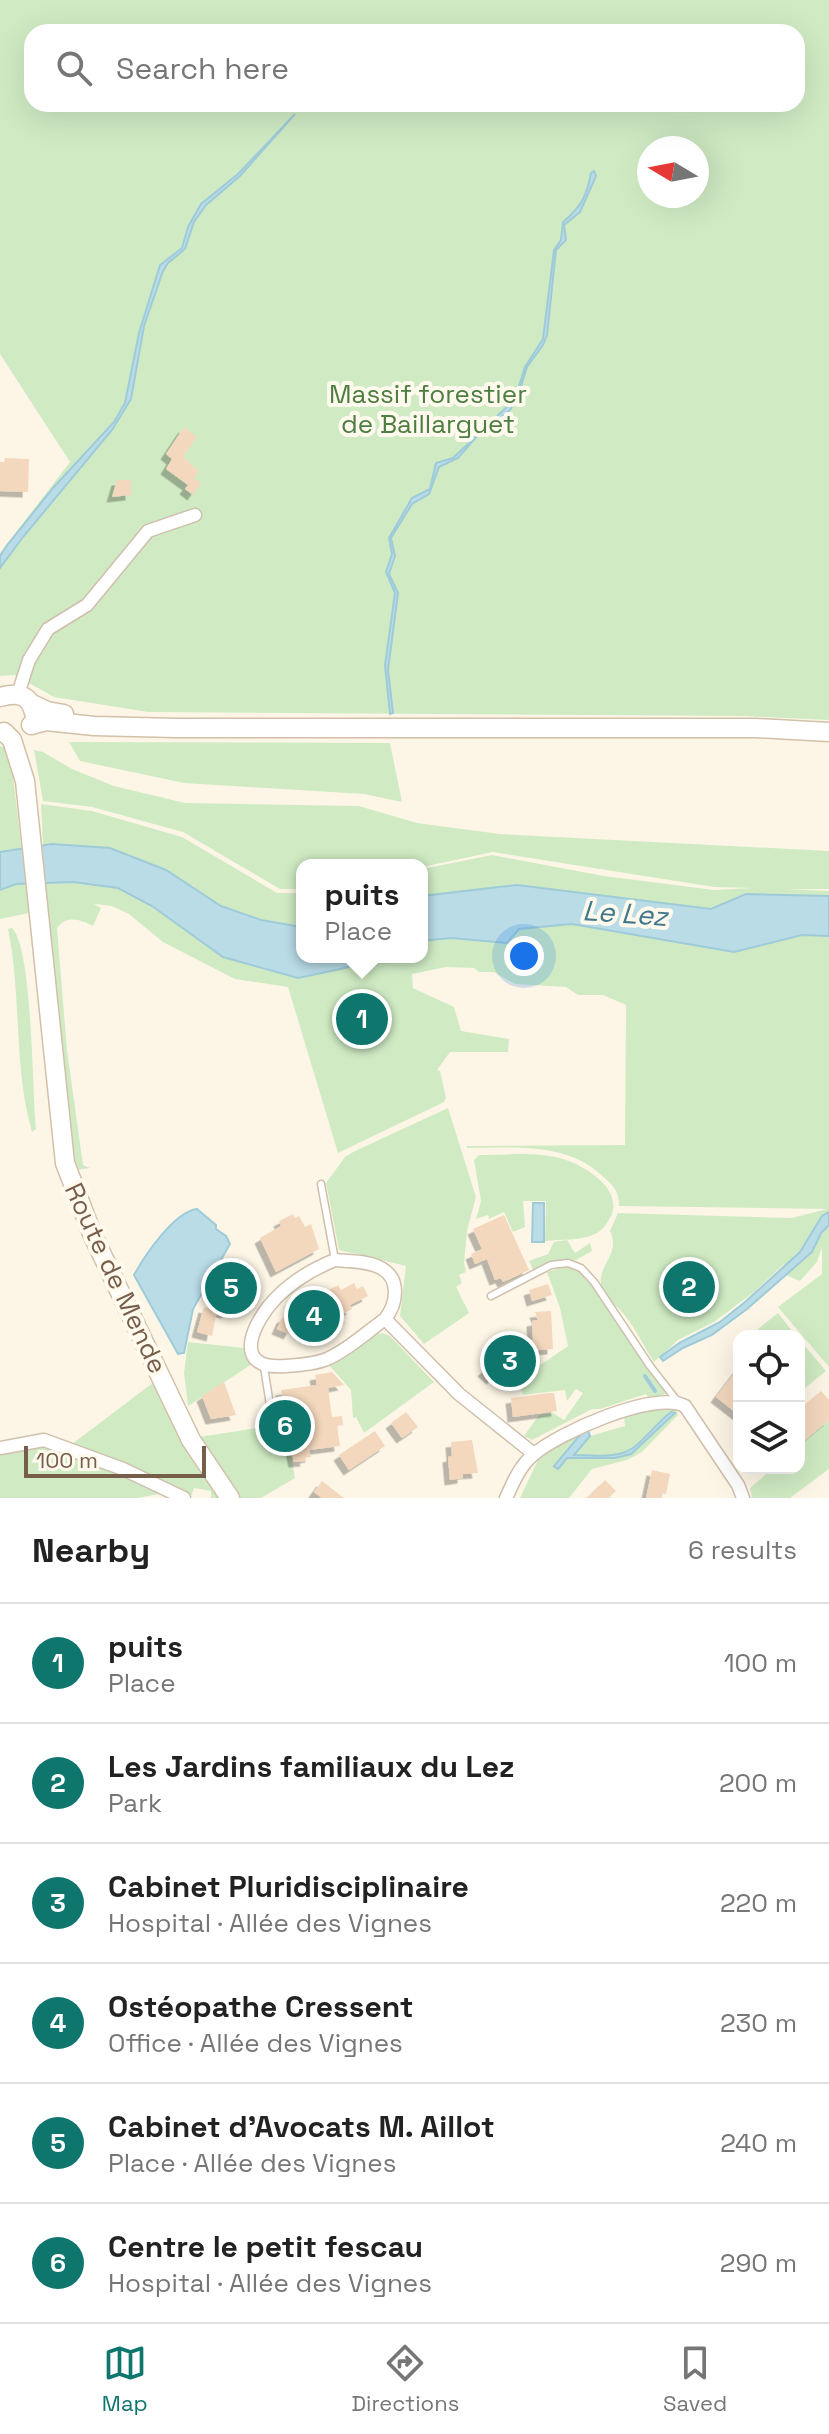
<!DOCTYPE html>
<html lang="en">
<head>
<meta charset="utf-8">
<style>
	body { margin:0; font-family:"Space Grotesk",sans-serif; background:#f2f2f2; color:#222 }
	.controls { position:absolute; right:24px; bottom:24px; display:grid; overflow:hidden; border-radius:16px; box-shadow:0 8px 32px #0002 }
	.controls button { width:72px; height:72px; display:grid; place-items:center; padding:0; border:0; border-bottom:2px solid #e0e0e0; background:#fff; color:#222; font:40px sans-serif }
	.compass { position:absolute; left:637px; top:136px; width:72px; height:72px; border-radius:50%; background:#fff; box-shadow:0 8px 32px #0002; rotate:280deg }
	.scale { position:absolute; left:24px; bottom:20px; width:182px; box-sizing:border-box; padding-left:8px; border:4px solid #775e4a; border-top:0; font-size:22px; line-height:28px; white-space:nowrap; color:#775e4a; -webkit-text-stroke:6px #fffaed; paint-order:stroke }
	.you { position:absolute; left:524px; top:956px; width:28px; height:28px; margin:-20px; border:6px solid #fff; border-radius:50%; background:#1a73e8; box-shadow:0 0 0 12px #1a73e833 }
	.badge { display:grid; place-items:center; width:52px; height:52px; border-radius:50%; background:#0f766e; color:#fff; font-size:26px; font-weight:700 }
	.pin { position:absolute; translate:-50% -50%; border:4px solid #fff; box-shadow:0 2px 8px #0006 }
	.popup { position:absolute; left:296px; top:859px; width:132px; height:104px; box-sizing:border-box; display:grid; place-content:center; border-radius:16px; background:#fff; filter:drop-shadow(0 2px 6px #0005); font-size:26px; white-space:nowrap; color:#767676 }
	.popup b { font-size:30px; color:#222 }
	.popup::after { content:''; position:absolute; left:50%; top:100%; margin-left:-16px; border:16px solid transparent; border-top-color:#fff }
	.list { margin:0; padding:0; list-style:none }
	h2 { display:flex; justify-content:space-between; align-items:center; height:104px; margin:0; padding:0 32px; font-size:34px }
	h2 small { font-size:26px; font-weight:400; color:#767676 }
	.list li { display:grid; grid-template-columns:52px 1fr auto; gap:24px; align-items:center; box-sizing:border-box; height:120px; padding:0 32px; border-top:2px solid #e0e0e0 }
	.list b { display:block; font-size:30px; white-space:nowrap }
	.list p { margin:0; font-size:26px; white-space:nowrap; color:#767676 }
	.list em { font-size:26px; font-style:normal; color:#767676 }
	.icon { flex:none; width:44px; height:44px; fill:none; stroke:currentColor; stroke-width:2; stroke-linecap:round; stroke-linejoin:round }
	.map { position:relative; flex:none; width:829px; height:1498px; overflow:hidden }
	.search { position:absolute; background:#fff; box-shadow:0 8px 32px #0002; left:24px; right:24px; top:24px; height:88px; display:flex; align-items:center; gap:20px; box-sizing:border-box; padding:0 28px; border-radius:24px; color:#767676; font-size:30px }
	.sheet { height:824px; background:#fff }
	nav { display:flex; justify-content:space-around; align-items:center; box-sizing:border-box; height:112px; border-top:2px solid #e0e0e0; background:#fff; font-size:22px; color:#767676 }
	nav a { display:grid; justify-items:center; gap:4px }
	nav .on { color:#0f766e }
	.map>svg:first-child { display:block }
	.green { fill:#d0ebc4; fill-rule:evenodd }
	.water { fill:#b9dce7; stroke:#9fcbd9; stroke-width:2 }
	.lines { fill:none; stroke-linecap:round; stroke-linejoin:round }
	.stream { stroke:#9fcbd9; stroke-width:4 }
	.building { fill:#f3d8bd; filter:url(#shadow) }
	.lane-casing { stroke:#cfbfac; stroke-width:9 }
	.street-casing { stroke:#cfbfac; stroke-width:15 }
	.secondary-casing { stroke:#d2c0a9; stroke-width:21 }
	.lane { stroke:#fff; stroke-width:6 }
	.street { stroke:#fff; stroke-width:12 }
	.secondary { stroke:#fff; stroke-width:18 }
	.labels { text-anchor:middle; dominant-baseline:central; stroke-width:8; stroke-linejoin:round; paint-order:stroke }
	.park-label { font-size:26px; fill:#4c7d41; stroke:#fffaed }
	.street-label { font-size:26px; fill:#775e4a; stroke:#fffaed }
	.water-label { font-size:28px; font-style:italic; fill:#42788b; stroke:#fffaed }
</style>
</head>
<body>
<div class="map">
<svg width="829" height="1498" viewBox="0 0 829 1498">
	<defs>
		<filter id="shadow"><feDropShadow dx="-5.5" dy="5.5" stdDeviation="0" flood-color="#0004"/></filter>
	</defs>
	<rect width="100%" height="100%" fill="#fdf6e6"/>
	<!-- green -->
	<path class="green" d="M 0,0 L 829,0 L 829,720 L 743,716 L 148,712 L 54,697 L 14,675 L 0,676 L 0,553 L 70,462 L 0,354 ZM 32,32 L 797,32 L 797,104 L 32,104 ZM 649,148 L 697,148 L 697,196 L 649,196 Z
		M 69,742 L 390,743 L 402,802 L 364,794 L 184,783 L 80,761 Z
		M 0,746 L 10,750 L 29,913 L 0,919 Z
		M 34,750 L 43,752 L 72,769 L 114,786 L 185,803 L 359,806 L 417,823 L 500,834 L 829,851 L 829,889 L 787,889 L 829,891 L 829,896 L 746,894 L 711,909 L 517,885 L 422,896 L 422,869 L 492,855 L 604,876 L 714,890 L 752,888 L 714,887 L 493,852 L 422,867 L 302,865 L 302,889 L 280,889 L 183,832 L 92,807 L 43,801 Z
		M 41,804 L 92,811 L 182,837 L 277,893 L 302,893 L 302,927 L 263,920 L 221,906 L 166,870 L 52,844 L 43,845 Z
		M 73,882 L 118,888 L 152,906 L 223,957 L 298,978 L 345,968 L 376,957 L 422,957 L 422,941 L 451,938 L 507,943 L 519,929 L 572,924 L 734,952 L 802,935 L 829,936 L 829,1367 L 778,1307 L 822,1274 L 822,1247 L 817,1262 L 800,1281 L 781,1273 L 784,1264 L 754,1292 L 714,1322 L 678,1340 L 654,1362 C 643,1345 633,1323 619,1309 C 613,1303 603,1295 601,1284 C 598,1264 621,1254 610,1231 L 618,1213 L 792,1218 L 827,1209 L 619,1206 C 619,1191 613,1185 601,1175 C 566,1142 512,1148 467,1148 L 467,1146 L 625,1145 L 626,1005 L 603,995 L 578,995 L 566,987 L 515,984 L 494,972 L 479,972 L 474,968 L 446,967 L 412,974 L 413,988 L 454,1007 L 461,1031 L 509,1039 L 508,1052 L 450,1052 L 437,1070 L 440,1071 L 446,1098 L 444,1102 L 338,1153 L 288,987 L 235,979 L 163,942 L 129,914 L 112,906 L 94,904 L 101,908 L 93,926 C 79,919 67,915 57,928 L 67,1050 L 83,1165 L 90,1168 L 76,1170 L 60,1056 L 63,1051 L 45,883 Z
		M 12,928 C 33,949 32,1093 36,1129 L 32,1132 C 13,1066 22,997 8,929 Z
		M 448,1108 L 476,1197 L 467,1231 L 464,1263 L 466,1272 L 459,1275 L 462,1283 L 456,1287 L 469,1313 L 424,1344 L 400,1316 L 406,1266 L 339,1250 L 326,1183 L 345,1157 L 355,1151 Z
		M 479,1155 C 506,1155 539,1151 566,1160 C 587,1167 623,1190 611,1216 C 607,1224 602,1231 595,1234 C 581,1241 560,1239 545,1241 L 546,1201 L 523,1201 L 525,1227 L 513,1232 L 504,1212 L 489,1219 L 488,1215 L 476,1219 L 481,1201 L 474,1160 Z
		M 567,1240 L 575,1253 L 590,1243 L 592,1251 L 576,1260 L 557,1260 L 533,1270 L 529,1261 L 548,1254 L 554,1242 Z
		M 567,1266 L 580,1269 L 587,1276 L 666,1394 L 649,1399 L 646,1394 L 600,1409 L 592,1409 L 532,1440 L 524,1436 L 539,1415 L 553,1413 L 564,1420 L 583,1393 L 576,1389 L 567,1401 L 565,1390 L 523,1395 L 517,1381 L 568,1346 L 560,1308 L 547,1272 Z
		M 778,1313 L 796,1336 L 750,1336 L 753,1333 Z
		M 382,1333 L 390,1336 L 434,1382 L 364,1433 L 356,1417 L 353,1418 L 351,1390 L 328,1364 L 371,1335 Z
		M 799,1339 L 826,1371 L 799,1393 Z
		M 188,1342 L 244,1348 L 252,1364 L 188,1406 L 184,1373 Z
		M 154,1382 L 223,1498 L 211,1498 L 211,1491 L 194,1488 L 191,1496 L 180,1493 L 72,1444 Z
		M 673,1404 L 678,1415 L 642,1452 L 627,1460 L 592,1469 L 569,1498 L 520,1498 L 538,1460 L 565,1441 L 588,1430 L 590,1436 L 625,1426 L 624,1417 Z
		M 829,1420 L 829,1469 L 790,1498 L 752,1498 L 750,1488 L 773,1468 L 799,1468 L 799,1446 Z
		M 258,1428 L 261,1441 L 288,1437 L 295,1478 L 261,1498 L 238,1498 L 199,1437 Z
		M 44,1440 L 169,1492 L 138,1498 L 0,1498 L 0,1448 Z"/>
	<!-- water -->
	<path class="water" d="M 295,114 L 240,176 L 206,205 L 194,222 L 185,249 L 168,263 L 163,271 L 144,326 L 131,399 L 112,430 L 23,537 L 0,568 L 0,556 L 8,544 L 53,488 L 114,422 L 125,403 L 139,333 L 160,265 L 182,248 L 188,227 L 201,204 L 238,174 Z
		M 594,171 L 596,176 L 580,212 L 564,225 L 566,240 L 556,250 L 547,335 L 543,345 L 527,367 L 518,396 L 510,410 L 478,435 L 458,458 L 439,467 L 429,494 L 412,504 L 391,538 L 395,556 L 389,574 L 398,593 L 388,670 L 393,713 L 390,714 L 385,665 L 395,593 L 386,572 L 392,554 L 389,538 L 412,498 L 430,489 L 436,463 L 453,458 L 515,399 L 525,367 L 543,339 L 554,250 L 561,240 L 563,222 C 581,207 587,196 591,173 Z
		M 52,844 L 110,848 L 166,870 L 221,906 L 261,920 L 302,927 L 302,957 L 376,957 L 345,968 L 298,978 L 223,957 L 152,906 L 118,888 L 73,882 L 16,884 L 0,890 L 0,852 Z
		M 517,885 L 711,909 L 746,894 L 829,896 L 829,936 L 802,935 L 734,952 L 572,924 L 519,929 L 507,943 L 451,938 L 422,941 L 422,896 Z
		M 533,1203 L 544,1203 L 544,1242 L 532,1242 Z
		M 197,1209 L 216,1225 L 216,1229 L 226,1236 L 230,1244 L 193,1309 L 184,1353 L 178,1354 L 134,1275 C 145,1255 174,1212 197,1209 Z
		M 829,1212 L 829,1225 L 821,1233 L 812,1252 L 747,1309 L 712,1335 L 683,1348 L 663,1361 L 660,1357 L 679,1343 L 720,1322 L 745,1302 L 800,1252 L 822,1216 Z
		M 671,1412 L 675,1413 L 631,1454 L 615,1458 L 567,1458 L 558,1469 L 554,1466 L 580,1435 L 588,1430 L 590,1436 L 574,1455 C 592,1455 617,1459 633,1448 C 644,1440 658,1422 671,1412 Z"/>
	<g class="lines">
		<!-- stream -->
		<path class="stream" d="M 645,1376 L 655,1391"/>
	</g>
	<!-- building -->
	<path class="building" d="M 184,427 L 197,437 L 183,456 L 199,472 L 194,478 L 201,483 L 193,495 L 185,489 L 188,485 L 166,469 L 172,459 L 166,454 Z
		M 5,458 L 29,459 L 28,492 L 0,491 L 0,462 L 4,462 Z
		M 117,480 L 131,480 L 131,495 L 112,497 Z
		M 293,1214 L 295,1218 L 299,1216 L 305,1227 L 311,1224 L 319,1249 L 276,1272 L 260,1238 L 281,1226 L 279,1221 Z
		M 504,1215 L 529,1270 L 503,1282 L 501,1278 L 495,1280 L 487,1259 L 475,1264 L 471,1254 L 482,1249 L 473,1229 Z
		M 239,1262 L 254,1278 L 238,1293 L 241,1296 L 236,1309 L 230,1306 L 227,1313 L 217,1311 L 212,1336 L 197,1332 L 204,1307 L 215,1310 L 218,1302 L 221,1291 L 215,1283 Z
		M 354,1283 L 357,1289 L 363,1286 L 368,1296 L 350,1305 L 352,1309 L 341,1315 L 345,1323 L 316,1338 L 305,1315 L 334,1300 L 329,1290 L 338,1285 L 341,1290 Z
		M 548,1284 L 552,1295 L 532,1301 L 529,1290 Z
		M 301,1308 L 307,1321 L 293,1327 L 289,1334 L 277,1329 L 282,1318 Z
		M 551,1311 L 553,1349 L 539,1350 L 517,1369 L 505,1367 L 492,1379 L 483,1371 L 515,1340 L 523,1348 L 533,1339 L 532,1321 L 538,1320 L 535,1312 Z
		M 739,1367 L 739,1415 L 716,1397 Z
		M 332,1372 L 344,1385 L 328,1388 L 332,1417 L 342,1416 L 343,1425 L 337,1426 L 340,1446 L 309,1450 L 311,1457 L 305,1458 L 306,1461 L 294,1462 L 291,1448 L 300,1446 L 297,1426 L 305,1425 L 307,1437 L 309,1436 L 305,1405 L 284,1408 L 281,1390 L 317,1385 L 315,1375 Z
		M 224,1382 L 236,1415 L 211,1419 L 202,1396 Z
		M 821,1391 L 829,1400 L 829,1420 L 799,1445 L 799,1409 Z
		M 549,1393 L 554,1393 L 557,1411 L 513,1417 L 511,1398 Z
		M 406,1412 L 418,1427 L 402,1438 L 391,1423 Z
		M 375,1431 L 385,1446 L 349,1470 L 339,1455 Z
		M 472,1440 L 478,1473 L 463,1474 L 463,1478 L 450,1480 L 448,1457 L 452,1456 L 451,1442 Z
		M 652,1470 L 670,1474 L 666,1494 L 661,1493 L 660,1498 L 646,1498 Z
		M 605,1480 L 616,1491 L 608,1498 L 587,1498 Z
		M 322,1481 L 344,1498 L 322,1498 L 314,1492 Z"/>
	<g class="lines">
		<!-- lane casing -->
		<g class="lane-casing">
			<path id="lane" d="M 321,1184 L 335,1260
				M 491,1296 L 551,1265 L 568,1263 L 581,1268 L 594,1282 L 650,1366 L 678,1402
				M 264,1367 L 273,1424"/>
		</g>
		<!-- street casing -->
		<g class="street-casing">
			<path id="street" d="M 18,694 L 29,660 L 48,629 L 87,605 L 148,531 L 195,515
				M 335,1260 C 349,1261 368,1261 381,1268 C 401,1279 397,1304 385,1319 C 367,1332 349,1349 329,1358 C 317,1364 299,1365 286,1366 C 229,1371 253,1321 277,1297 C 293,1281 315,1268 335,1260 Z
				M 385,1319 L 459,1394 L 534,1454
				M 0,1448 L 44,1440 L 123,1469 L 184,1498
				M 506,1498 C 513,1483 519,1467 533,1455 C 558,1433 654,1390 685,1406 L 738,1485 L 743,1498"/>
		</g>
		<!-- secondary casing -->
		<g class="secondary-casing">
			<path id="secondary" d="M 0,697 C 17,692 30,694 34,713
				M 32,704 L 47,711 L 64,714
				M 31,725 L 46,721 L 94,726 L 176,728 L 756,728 L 829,732
				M 4,732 L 12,740 L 25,781 L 65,1163 L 93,1236 L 191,1440 L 230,1498"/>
		</g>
		<!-- lane -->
		<use href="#lane" class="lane"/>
		<!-- street -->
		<use href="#street" class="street"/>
		<!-- secondary -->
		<use href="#secondary" class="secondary"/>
	</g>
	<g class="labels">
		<!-- park labels -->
		<g class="park-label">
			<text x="428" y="394">Massif forestier<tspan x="428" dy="30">de Baillarguet</tspan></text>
		</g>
		<!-- street labels -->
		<g class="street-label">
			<text transform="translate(116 1278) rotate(65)">Route de Mende</text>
		</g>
		<!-- water labels -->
		<g class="water-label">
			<text transform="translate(625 913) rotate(4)">Le Lez</text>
		</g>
	</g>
</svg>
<div class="controls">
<button><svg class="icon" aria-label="locate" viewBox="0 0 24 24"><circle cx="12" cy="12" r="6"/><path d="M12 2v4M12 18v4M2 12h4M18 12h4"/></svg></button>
<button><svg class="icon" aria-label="layers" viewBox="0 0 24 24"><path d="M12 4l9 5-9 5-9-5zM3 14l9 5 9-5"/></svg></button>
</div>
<svg class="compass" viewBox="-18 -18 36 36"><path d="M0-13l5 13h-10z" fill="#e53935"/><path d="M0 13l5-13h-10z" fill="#767676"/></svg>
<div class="scale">100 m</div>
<div class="you"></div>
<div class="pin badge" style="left:362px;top:1019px">1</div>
<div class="popup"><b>puits</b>Place</div>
<div class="pin badge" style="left:689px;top:1287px">2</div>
<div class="pin badge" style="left:510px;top:1361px">3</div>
<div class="pin badge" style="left:314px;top:1316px">4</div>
<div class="pin badge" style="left:231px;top:1288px">5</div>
<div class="pin badge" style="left:285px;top:1426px">6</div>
<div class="search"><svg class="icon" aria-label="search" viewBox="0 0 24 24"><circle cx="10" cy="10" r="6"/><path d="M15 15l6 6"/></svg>Search here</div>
</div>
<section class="sheet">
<h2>Nearby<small>6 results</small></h2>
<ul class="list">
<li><span class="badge">1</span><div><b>puits</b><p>Place</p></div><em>100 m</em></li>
<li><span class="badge">2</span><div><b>Les Jardins familiaux du Lez</b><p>Park</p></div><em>200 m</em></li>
<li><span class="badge">3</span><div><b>Cabinet Pluridisciplinaire</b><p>Hospital · Allée des Vignes</p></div><em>220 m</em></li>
<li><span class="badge">4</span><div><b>Ostéopathe Cressent</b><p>Office · Allée des Vignes</p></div><em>230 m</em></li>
<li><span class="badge">5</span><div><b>Cabinet d'Avocats M. Aillot</b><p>Place · Allée des Vignes</p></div><em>240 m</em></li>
<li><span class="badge">6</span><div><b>Centre le petit fescau</b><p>Hospital · Allée des Vignes</p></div><em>290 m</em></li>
</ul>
</section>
<nav>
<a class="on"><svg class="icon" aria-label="map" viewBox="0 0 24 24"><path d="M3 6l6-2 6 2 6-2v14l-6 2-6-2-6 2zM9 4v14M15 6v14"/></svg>Map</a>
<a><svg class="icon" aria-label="directions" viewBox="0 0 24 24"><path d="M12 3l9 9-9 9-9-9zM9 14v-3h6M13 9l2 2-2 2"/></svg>Directions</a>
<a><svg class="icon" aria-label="saved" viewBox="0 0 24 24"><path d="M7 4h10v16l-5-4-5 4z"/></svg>Saved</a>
</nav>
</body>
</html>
